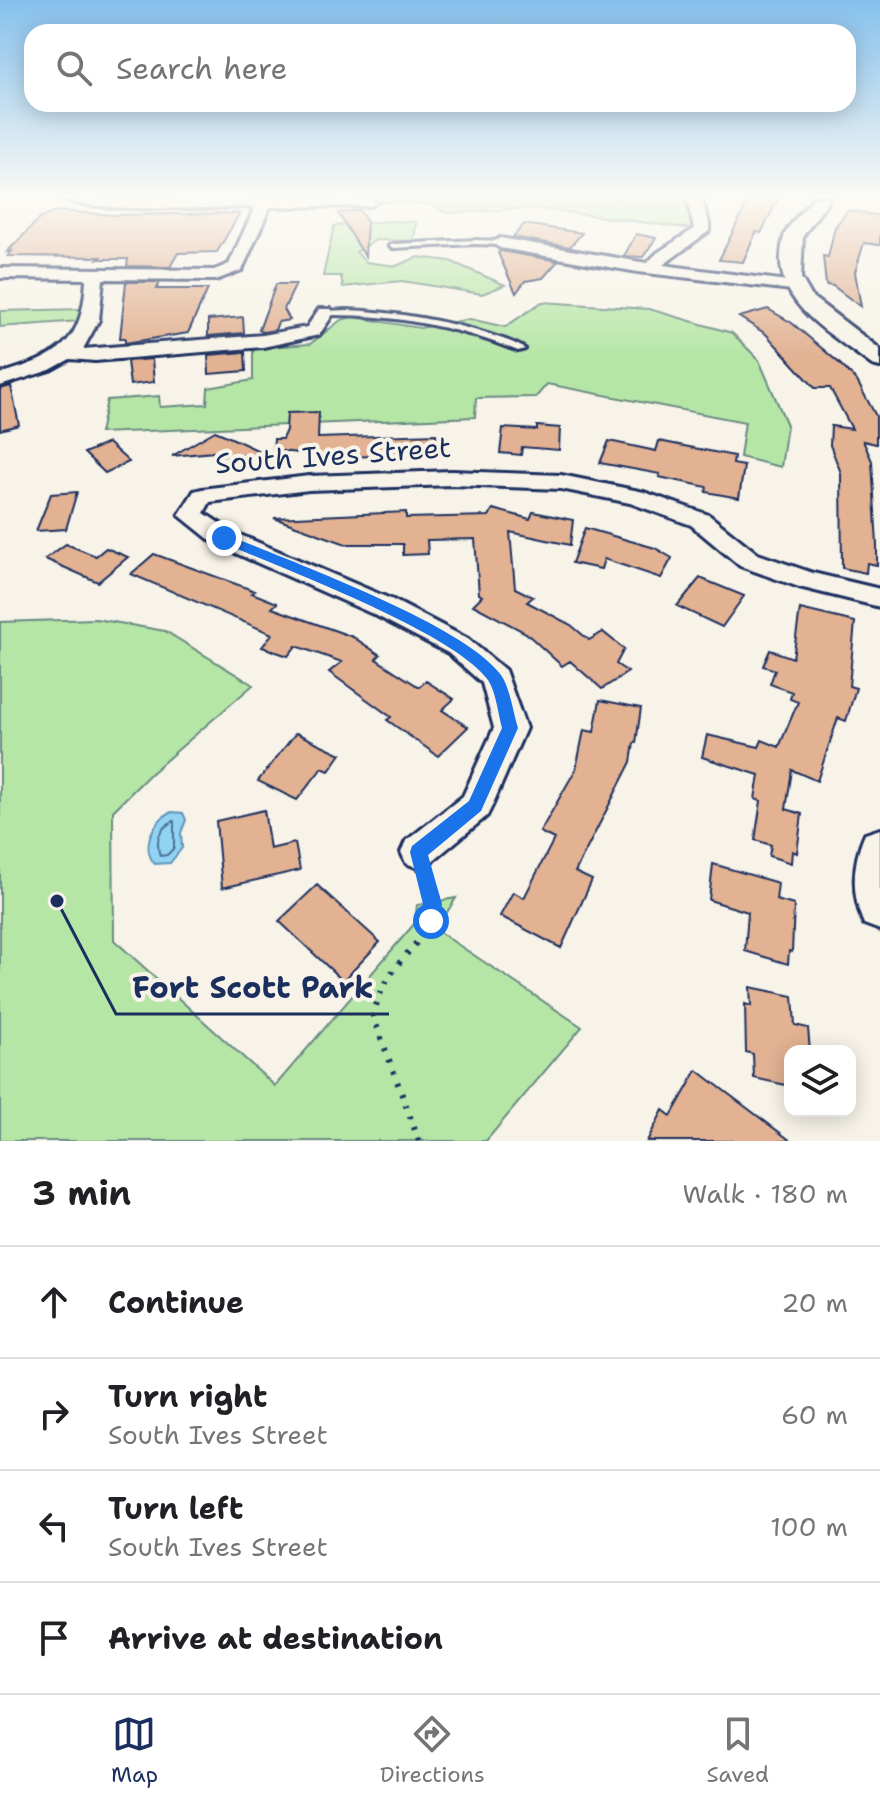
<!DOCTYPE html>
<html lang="en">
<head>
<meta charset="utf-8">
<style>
	body { margin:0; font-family:"Shantell Sans",sans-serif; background:#f2f2f2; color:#202124 }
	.controls { position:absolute; right:24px; bottom:24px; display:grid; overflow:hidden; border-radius:16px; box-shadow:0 4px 20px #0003 }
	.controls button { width:72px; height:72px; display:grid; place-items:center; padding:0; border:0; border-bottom:2px solid #e0e0e0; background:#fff; color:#202124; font:40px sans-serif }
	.stop { position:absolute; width:24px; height:24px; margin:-18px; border:6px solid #1a73e8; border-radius:50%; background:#fff }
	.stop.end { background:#1a73e8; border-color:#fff; box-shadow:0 2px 8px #0008 }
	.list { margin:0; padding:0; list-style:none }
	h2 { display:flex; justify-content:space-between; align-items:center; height:104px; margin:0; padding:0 32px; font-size:34px }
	h2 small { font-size:26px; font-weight:400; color:#757577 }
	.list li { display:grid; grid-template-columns:52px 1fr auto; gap:24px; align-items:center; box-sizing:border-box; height:112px; padding:0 32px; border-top:2px solid #e0e0e0 }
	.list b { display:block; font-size:30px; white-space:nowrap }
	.list p { margin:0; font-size:26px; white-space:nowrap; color:#757577 }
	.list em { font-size:26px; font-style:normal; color:#757577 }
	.icon { flex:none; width:44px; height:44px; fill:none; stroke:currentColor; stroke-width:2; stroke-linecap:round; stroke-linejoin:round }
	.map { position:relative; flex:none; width:880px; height:1141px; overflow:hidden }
	.search { position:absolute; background:#fff; box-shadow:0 4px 20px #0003; left:24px; right:24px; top:24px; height:88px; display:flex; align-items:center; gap:20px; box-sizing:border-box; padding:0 28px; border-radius:24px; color:#757577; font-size:30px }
	.sheet { height:552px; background:#fff }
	nav { display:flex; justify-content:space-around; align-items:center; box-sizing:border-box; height:112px; border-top:2px solid #e0e0e0; background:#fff; font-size:22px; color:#757577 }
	nav a { display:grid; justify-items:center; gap:4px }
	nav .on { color:#1b2f5e }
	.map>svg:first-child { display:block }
	.green { fill:#b6e6a6; stroke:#688a82; stroke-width:2 }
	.water { fill:#92d3f3; stroke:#6291b7; stroke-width:2 }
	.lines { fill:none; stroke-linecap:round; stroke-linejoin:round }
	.shore { stroke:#4b719a; stroke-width:2 }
	.building { fill:#e2b293; stroke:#1b2f5e; stroke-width:2 }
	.service-casing { stroke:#1b2f5e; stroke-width:6 }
	.minor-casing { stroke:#1b2f5e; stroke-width:6 }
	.tertiary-casing { stroke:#1b2f5e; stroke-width:6 }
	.path-far1 { stroke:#1b2f5e; stroke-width:2; stroke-dasharray:1 4; stroke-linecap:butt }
	.path { stroke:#1b2f5e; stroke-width:6; stroke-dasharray:3 9; stroke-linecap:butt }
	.service { fill:#f7f3e8; fill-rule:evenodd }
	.minor { fill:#f7f3e8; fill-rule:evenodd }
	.tertiary { fill:#f7f3e8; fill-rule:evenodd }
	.route { fill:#1a73e8 }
	.labels { text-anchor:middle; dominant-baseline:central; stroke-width:8; stroke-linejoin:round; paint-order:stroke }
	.street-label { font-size:28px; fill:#1b2f5e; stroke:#f7f3e8 }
	.leader { fill:none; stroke:#1b2f5e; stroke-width:3 }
	.callout-dot { fill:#1b2f5e; stroke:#f7f3e8; stroke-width:3 }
	.callout-label { font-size:30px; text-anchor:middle; font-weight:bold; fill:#1b2f5e; stroke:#f7f3e8; stroke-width:8; stroke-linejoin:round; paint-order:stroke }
</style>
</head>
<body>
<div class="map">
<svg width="880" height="1141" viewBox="0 0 880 1141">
	<rect width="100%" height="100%" fill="#f7f3e8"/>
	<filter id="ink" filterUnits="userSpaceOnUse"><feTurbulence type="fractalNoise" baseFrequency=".0125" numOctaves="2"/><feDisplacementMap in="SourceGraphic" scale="16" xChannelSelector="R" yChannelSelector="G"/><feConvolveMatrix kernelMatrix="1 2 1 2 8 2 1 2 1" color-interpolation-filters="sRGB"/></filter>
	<g filter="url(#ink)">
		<!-- green -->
		<path class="green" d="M 320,197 L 688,197 L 693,229 L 536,208 L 446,213 L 433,205 L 394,201 L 369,204 Z
			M 390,221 L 416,222 L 414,241 L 376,240 L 356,252 L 366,262 L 396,266 L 418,257 L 450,261 L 505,285 L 482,294 L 402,281 L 343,287 L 341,276 L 323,276 L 334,226 Z
			M 542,302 L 649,309 L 732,333 L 759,360 L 787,425 L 781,467 L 740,457 L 745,422 L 547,384 L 536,397 L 476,398 L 475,417 L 100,433 L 107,400 L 159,396 L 160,407 L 207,404 L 208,388 L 253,380 L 253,348 L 310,344 L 341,320 L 353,317 L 420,328 L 470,319 L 505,327 Z
			M 83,309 L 80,321 L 0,327 L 0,311 Z
			M 96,619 L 165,631 L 253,685 L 150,774 L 113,811 L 114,940 L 275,1086 L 415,923 L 417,905 L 456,898 L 436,930 L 582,1027 L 486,1141 L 0,1141 L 0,622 Z"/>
		<!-- water -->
		<path class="water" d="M 172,812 L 183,813 L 186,820 L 181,833 L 182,848 L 170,863 L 155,864 C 140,848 153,819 172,812 Z"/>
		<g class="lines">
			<!-- shore -->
			<path class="shore" d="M 174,821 L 174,848 L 167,855 L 160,856 C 155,841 159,827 174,821 Z"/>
		</g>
		<!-- building -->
		<path class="building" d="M 750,197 L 779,197 L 761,233 L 756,232 L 743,262 L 719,260 Z
			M 359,210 L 367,222 L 365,256 L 338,213 Z
			M 848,210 L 880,216 L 880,245 L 864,243 L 855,272 L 861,307 L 833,286 L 826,285 L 823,256 L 828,257 L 835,227 Z
			M 56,211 L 115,215 L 240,213 L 217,252 L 178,253 L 170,267 L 127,266 L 128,259 L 98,259 L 101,257 L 8,256 L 12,251 L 7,252 L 39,219 Z
			M 524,224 L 582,233 L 570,247 L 513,237 Z
			M 636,234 L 656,238 L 643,257 L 624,256 Z
			M 500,251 L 558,261 L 543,278 L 525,281 L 516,293 L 498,253 Z
			M 126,282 L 160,282 L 157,289 L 208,289 L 188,333 L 125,343 L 125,338 L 120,338 Z
			M 276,284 L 296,284 L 284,309 L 290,320 L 278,322 L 275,330 L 263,332 L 259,330 Z
			M 768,309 L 792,323 L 838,362 L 857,381 L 876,416 L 876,444 L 863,441 L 872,461 L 877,545 L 877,565 L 867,563 L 866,573 L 842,568 L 841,473 L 830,445 L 831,426 L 852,429 L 830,388 L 815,388 L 766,334 L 739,317 Z
			M 243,317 L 244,333 L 208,336 L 208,320 Z
			M 245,352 L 246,371 L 209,374 L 208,355 Z
			M 152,359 L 154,382 L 130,385 L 127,361 Z
			M 11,386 L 19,425 L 0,430 L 0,389 Z
			M 319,412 L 318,438 L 436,434 L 438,455 L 332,457 L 273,450 L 274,439 L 282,439 L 286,430 L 287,413 Z
			M 537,426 L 560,428 L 559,450 L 522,447 L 521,455 L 500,453 L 503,428 L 537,430 Z
			M 215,431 L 227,436 L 268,455 L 213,456 L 214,452 L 172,456 Z
			M 609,441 L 656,451 L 659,441 L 734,456 L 733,464 L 744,466 L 739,498 L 706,492 L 707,487 L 659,477 L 660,474 L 600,463 Z
			M 108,443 L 129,462 L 105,473 L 84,453 Z
			M 77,492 L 66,529 L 36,531 L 51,494 Z
			M 493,509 L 530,519 L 533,512 L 573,520 L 570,545 L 510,532 L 515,588 L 533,597 L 527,602 L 571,625 L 589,640 L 603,632 L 624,649 L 616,664 L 628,672 L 602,689 L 570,661 L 562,666 L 526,633 L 473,605 L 482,596 L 479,594 L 475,539 L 427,540 L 428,554 L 403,555 L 403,544 L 346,544 L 274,518 L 406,512 L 406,518 L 489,516 Z
			M 585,528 L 655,548 L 672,558 L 661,578 L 604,559 L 601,569 L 572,563 Z
			M 66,544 L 96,556 L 106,548 L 128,557 L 98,582 L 45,559 Z
			M 154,554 L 255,591 L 252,593 L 277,603 L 272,608 L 353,637 L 380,655 L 376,659 L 419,687 L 426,681 L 454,699 L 442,710 L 468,727 L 438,756 L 387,720 L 391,717 L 329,672 L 342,662 L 296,646 L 288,656 L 262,647 L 272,634 L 131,574 Z
			M 700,578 L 744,596 L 722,627 L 677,606 Z
			M 800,609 L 855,622 L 849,686 L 856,688 L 846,721 L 838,718 L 817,781 L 792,770 L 786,809 L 802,814 L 797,853 L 792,851 L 791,863 L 769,856 L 771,845 L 755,840 L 761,801 L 755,799 L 759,775 L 702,757 L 707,735 L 759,747 L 762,740 L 779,747 L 798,702 L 790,699 L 792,692 L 770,684 L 775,670 L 763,666 L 770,650 L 793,658 Z
			M 600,700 L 641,708 L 636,743 L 634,743 L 631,762 L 575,872 L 592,880 L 561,948 L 500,916 L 513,892 L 524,898 L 554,839 L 540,832 L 576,769 L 584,730 L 594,732 Z
			M 296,733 L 341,754 L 329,771 L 322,768 L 297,800 L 258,781 Z
			M 264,810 L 270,849 L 295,843 L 300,870 L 222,888 L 216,821 Z
			M 713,864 L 778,883 L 776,900 L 794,905 L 792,952 L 789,951 L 788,964 L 745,951 L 748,912 L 709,900 Z
			M 317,885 L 380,942 L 343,981 L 279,921 Z
			M 750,987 L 793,996 L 795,1025 L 808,1028 L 810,1051 L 790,1051 L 790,1086 L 754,1078 L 753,1054 L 746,1052 L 745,1004 L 751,1006 Z
			M 697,1070 L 714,1083 L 791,1141 L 647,1141 L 663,1110 L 671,1116 Z"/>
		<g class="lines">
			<!-- service casing -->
			<g class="service-casing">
				<path id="service" d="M 475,240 L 500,241 L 504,243 L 500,245 L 475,244 L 393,248 L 389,246 L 393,244 Z
					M 347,310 C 396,312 444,320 491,335 C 502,339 515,342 525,349 L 518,351 C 456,326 391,314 325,315 L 321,313 L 325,311 Z"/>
			</g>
			<!-- minor casing -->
			<g class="minor-casing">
				<path id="minor" d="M 60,197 L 370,198 L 377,202 L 370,206 L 270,207 L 242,270 L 216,280 L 103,279 L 99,320 L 83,349 L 263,335 L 307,327 L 319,309 L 331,309 L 334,313 L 319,335 L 263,347 L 95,361 L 70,359 L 50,370 L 0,386 L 0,374 C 59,356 83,344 86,279 L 0,278 L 0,268 L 214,270 L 229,264 L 255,207 C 219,207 84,214 60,197 Z
					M 687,197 L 701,197 L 709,223 L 709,231 L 663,265 L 795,282 L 803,287 L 801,291 L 638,272 L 500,248 L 492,243 L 500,238 L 647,263 L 657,253 L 694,229 Z
					M 452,471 L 561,475 L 644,492 L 709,515 L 758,554 L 813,573 L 880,589 L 880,607 L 799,587 L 740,566 L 691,525 L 630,503 L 561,489 L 452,485 L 309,490 L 210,502 L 204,513 L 233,532 L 393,600 L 468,639 L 505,670 L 526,728 L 492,806 L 487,816 L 430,863 L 418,868 L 406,863 L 401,852 L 406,841 L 463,796 L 494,728 L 482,683 L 448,653 L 373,614 L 215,544 L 179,515 L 194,491 L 202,489 L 309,476 Z"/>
			</g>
			<!-- tertiary casing -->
			<g class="tertiary-casing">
				<path id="tertiary" d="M 814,197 L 831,197 L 803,236 L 801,278 L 812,297 L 880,349 L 880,367 L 872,365 C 829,331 766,301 784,237 C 788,224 805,209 814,197 Z
					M 880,829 L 880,930 L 864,924 C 851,895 852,863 865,834 Z"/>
			</g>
			<!-- path-far1 -->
			<path class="path-far1" d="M 551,197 L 585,197
				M 387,199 L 404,197"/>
			<!-- path -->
			<path class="path" d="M 419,1141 L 373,1016 C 376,1006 379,995 384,986 C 411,936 440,944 425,875"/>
			<!-- service -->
			<use href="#service" class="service"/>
			<!-- minor -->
			<use href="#minor" class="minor"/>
			<!-- tertiary -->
			<use href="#tertiary" class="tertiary"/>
		</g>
	</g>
	<!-- sky -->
	<linearGradient id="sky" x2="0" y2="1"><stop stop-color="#85c0ec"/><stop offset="0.55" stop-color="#fbfaf5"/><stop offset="1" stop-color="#fbfaf5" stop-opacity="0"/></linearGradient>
	<rect width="880" height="357" fill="url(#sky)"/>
	<!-- route -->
	<path class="route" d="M 219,535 L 228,535 C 291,562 464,624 501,675 C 510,688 513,712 518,728 L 481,811 L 428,855 L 442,904 L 438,927 L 431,930 L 425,927 L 422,921 L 423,904 L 410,852 L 412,846 L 469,801 L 502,728 C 498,714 496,692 488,680 C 452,631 280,568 219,541 Z"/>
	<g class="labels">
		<!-- street labels -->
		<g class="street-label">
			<text transform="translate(333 455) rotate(-4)">South Ives Street</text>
		</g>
	</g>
	<!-- callouts -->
	<path class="leader" d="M57 901L116 1014H389"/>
	<circle class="callout-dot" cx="57" cy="901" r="8"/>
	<g class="callout-label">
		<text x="253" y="998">Fort Scott Park</text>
	</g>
</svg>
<div class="controls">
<button><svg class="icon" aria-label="layers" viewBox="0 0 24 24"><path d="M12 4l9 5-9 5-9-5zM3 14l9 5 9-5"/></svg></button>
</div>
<div class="stop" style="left:431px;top:921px"></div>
<div class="stop end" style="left:224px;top:538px"></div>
<div class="search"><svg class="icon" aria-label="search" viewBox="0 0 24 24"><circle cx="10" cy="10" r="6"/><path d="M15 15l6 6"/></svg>Search here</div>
</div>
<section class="sheet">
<h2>3 min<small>Walk · 180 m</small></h2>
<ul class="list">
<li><svg class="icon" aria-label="ahead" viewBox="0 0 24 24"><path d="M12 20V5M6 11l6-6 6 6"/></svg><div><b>Continue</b></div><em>20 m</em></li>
<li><svg class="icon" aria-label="right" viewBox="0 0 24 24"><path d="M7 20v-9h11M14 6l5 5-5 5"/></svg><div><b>Turn right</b><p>South Ives Street</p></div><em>60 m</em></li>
<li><svg class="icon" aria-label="left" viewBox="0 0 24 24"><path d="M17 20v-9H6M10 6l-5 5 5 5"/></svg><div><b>Turn left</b><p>South Ives Street</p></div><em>100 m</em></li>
<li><svg class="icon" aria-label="arrive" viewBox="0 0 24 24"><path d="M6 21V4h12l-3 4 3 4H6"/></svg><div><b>Arrive at destination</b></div></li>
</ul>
</section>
<nav>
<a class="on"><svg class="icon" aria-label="map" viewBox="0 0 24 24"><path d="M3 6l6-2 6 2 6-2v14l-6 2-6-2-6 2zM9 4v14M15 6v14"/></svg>Map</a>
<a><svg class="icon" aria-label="directions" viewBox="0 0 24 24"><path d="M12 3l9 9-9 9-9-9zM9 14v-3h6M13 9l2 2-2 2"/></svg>Directions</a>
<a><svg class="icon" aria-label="saved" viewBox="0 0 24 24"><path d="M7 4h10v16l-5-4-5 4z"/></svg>Saved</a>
</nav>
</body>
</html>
